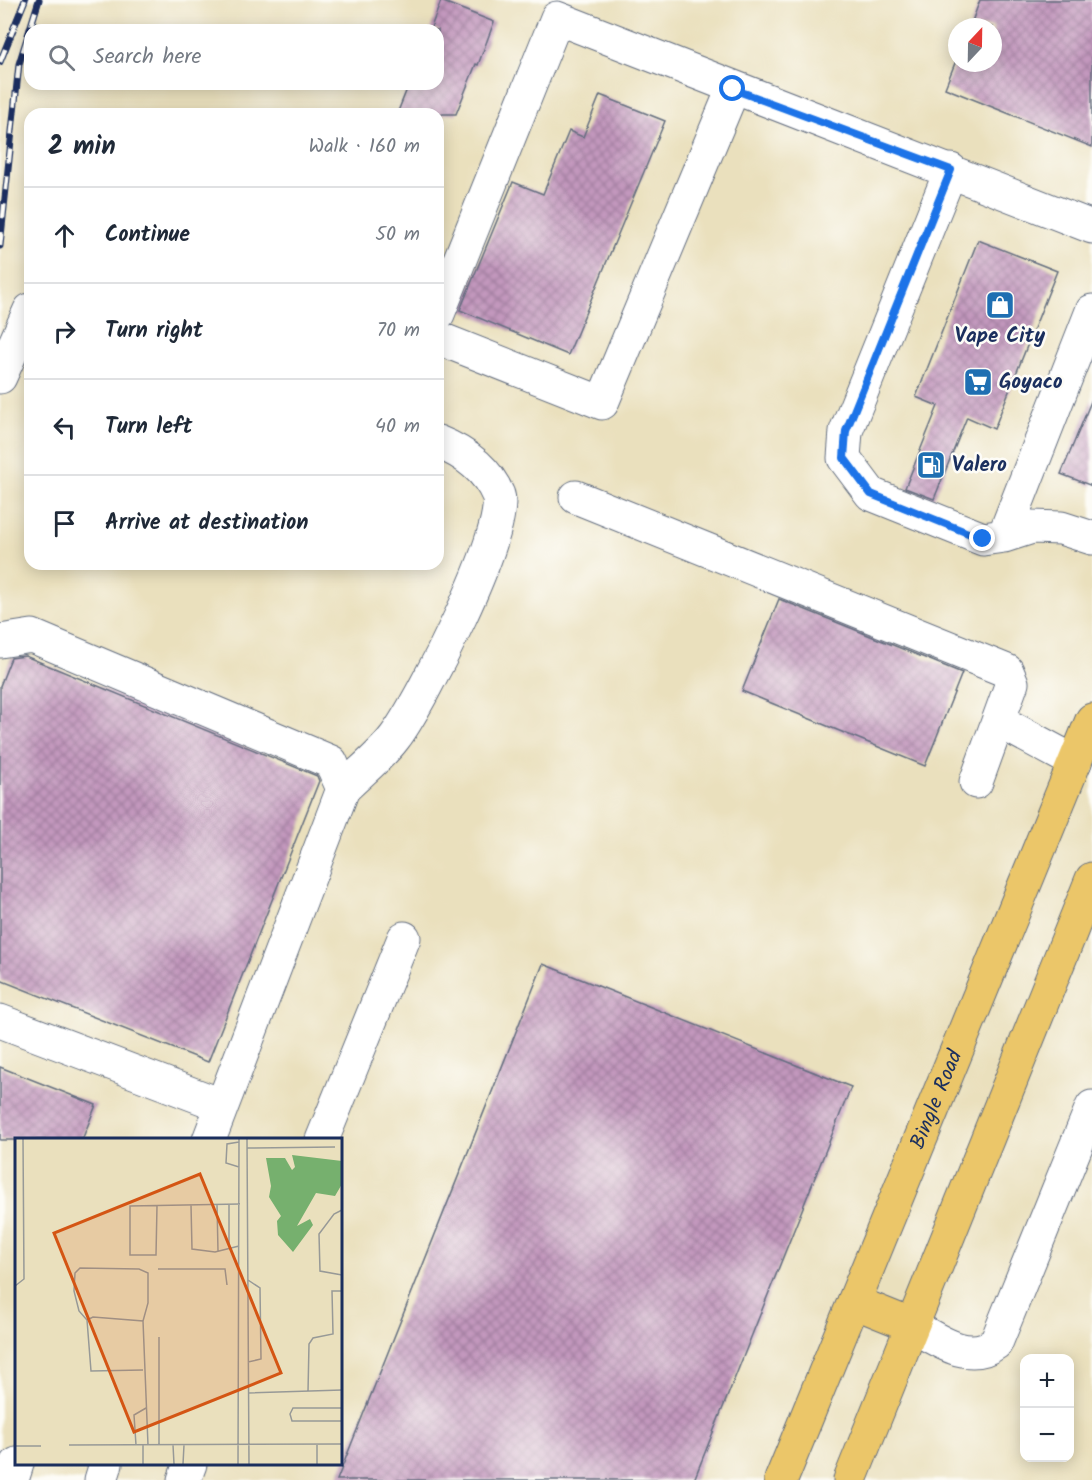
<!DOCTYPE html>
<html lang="en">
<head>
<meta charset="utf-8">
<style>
	body { margin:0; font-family:Kalam,sans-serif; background:#f2f2f3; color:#1f2937 }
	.controls { position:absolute; right:18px; bottom:18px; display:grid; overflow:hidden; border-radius:12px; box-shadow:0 3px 15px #0003 }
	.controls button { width:54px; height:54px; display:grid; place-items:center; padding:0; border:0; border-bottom:2px solid #e0e1e3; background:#fff; color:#1f2937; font:30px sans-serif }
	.compass { position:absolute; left:948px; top:18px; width:54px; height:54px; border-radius:50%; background:#fff; box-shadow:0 3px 15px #0003; rotate:22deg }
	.stop { position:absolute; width:18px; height:18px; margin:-14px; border:4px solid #1a73e8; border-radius:50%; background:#fff }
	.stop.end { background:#1a73e8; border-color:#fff; box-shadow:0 2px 6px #0008 }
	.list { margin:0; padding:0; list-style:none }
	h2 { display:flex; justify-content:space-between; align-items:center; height:78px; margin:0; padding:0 24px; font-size:26px }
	h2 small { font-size:20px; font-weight:400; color:#747a83 }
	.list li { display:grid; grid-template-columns:39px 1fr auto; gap:18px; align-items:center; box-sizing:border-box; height:96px; padding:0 24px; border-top:2px solid #e0e1e3 }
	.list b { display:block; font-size:22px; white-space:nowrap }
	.list em { font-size:20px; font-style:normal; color:#747a83 }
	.icon { flex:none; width:33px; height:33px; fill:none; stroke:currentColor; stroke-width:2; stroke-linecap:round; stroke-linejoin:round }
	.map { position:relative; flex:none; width:1092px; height:1480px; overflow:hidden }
	.search { position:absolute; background:#fff; box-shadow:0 3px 15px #0003; left:24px; top:24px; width:420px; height:66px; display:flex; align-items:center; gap:15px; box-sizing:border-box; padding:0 21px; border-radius:18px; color:#747a83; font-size:22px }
	.panel { position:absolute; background:#fff; box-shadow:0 3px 15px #0003; left:24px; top:108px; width:420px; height:462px; border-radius:18px }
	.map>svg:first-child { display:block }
	.building { fill:url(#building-cross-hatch) }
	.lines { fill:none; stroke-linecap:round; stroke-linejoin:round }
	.minor-casing { stroke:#636d7f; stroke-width:35 }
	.major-casing { stroke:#636d7f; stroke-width:35 }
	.minor { stroke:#fff; stroke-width:33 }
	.major { stroke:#ebc669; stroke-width:33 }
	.rail-casing { stroke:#1b2f5e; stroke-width:7 }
	.rail { stroke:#fdfcf7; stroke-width:4.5; stroke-dasharray:14; stroke-linecap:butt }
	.route { stroke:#1a73e8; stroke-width:8 }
	.labels { text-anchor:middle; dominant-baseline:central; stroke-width:5; stroke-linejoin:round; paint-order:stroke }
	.poi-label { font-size:21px; font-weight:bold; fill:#1b2f5e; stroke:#fdfcf7; text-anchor:start }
	.street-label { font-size:21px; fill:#1b2f5e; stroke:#fdfcf7 }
	.inset-road { fill:none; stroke:#979997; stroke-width:1.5 }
	.view { fill:#d45514; fill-opacity:0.15; stroke:#d45514; stroke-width:3 }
	.inset-edge { fill:none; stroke:#1b2f5e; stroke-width:3 }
</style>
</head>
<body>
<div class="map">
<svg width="1092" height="1480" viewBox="0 0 1092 1480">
	<defs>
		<pattern id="building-cross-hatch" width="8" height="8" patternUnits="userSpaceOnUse" patternTransform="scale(1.5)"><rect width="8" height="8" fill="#c398bd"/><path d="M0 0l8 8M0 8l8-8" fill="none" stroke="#9e7c9d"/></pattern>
	</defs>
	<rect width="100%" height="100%" fill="#fdfcf7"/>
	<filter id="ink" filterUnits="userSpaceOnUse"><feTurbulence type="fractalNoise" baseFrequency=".0167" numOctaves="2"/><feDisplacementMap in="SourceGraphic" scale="12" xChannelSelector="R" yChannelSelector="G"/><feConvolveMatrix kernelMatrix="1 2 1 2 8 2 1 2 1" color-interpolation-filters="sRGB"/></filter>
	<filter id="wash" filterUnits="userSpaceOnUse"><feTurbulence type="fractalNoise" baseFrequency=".008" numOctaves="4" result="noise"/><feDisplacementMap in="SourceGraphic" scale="24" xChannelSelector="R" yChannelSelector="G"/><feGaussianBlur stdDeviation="1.35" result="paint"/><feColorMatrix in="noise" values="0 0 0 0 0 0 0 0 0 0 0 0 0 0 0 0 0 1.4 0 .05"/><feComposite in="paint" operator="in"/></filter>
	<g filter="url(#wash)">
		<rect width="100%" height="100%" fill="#eae0bd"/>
		<g id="blocks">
			<!-- building -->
			<path class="building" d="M 980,0 L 1092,0 L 1092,147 L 945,88 L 957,58 L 957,63 L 993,63 L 993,27 L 970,27 Z
				M 441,1 L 494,22 L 478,65 L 476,64 L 456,114 L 397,114 L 409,84 L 438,84 L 438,30 L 430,30 Z
				M 600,95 L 665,121 L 568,355 L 460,310 L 513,182 L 543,194 L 569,131 L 583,137 Z
				M 978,240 L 1057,271 L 994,429 L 967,417 L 934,499 L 905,488 L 938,406 L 916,397 Z
				M 1092,399 L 1092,486 L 1061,474 Z
				M 779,599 L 962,673 L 925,766 L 742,691 Z
				M 25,656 L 317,776 L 319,781 L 208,1062 L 0,980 L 0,686 L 11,658 Z
				M 543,964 L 851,1087 L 694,1480 L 337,1480 Z
				M 0,1067 L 96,1105 L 82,1140 L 0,1140 Z"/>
		</g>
	</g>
	<g filter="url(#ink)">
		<use href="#blocks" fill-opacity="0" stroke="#636d7f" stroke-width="1.5"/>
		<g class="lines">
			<!-- minor casing -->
			<g class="minor-casing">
				<path id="minor" d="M 951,170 L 846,431 L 844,458 L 871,494 L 983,539 L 1004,536 L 1032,527 L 1061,528 L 1092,538
					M 438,314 L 557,18 L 1092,227
					M 438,338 L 602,403 L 733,89
					M 0,377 L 30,310
					M 576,497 L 1007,671 L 1012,683 L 976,782
					M 1004,536 L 1092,311
					M 0,641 L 32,636 L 331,762 L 343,789 L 209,1140
					M 999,721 L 1075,762
					M 343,789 C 360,772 381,756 395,737 C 419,706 511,528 498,495 C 487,469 463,452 438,442
					M 0,1021 L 221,1105
					M 322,1140 L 404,938
					M 911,1325 C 936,1339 968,1364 996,1343 L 1092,1107
					M 12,1480 L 17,1464
					M 101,1480 L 106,1464
					M 184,1480 L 190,1464"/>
			</g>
			<!-- major casing -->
			<g class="major-casing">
				<g id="major">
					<path d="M 854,1302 L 911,1325"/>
					<path id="s1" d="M 781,1480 L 1092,720"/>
					<path d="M 850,1480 L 1092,879"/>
				</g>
			</g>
			<!-- minor -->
			<use href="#minor" class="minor"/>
			<!-- major -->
			<use href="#major" class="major"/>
			<!-- rail casing -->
			<g class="rail-casing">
				<path id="rail" d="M 0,62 L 25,0
					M 0,246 L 19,64 L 39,0"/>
			</g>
			<!-- rail -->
			<use href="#rail" class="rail"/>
		</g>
	</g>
	<g class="lines" filter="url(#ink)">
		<!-- route -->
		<path class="route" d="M 733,89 L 951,170 L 846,431 L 844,458 L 871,494 L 983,539"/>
	</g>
	<!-- icons -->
	<defs>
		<g id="shop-square" transform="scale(1.5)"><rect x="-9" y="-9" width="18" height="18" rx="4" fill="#1f6fb2" stroke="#fdfcf7"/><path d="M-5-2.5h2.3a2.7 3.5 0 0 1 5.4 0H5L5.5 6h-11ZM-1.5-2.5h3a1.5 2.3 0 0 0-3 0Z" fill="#fff"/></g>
		<g id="supermarket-square" transform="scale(1.5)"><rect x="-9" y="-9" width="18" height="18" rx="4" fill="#1f6fb2" stroke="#fdfcf7"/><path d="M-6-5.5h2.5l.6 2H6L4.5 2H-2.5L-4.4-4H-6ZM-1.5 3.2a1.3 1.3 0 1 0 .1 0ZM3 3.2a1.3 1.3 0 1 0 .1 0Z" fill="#fff"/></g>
		<g id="fuel-square" transform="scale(1.5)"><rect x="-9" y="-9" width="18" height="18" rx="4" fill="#1f6fb2" stroke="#fdfcf7"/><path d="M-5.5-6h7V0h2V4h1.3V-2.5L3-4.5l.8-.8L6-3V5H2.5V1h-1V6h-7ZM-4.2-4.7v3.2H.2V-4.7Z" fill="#fff"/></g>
	</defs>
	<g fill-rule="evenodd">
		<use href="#shop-square" x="1000" y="305"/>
		<use href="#supermarket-square" x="978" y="382"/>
		<use href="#fuel-square" x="931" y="465"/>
	</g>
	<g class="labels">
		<!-- poi labels -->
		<g class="poi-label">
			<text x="1000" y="336" text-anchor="middle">Vape City</text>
			<text x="999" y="382">Goyaco</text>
			<text x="952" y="465">Valero</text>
		</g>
		<!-- street labels -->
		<g class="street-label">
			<text stroke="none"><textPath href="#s1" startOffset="411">Bingle Road</textPath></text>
		</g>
	</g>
	<!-- overview -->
	<g transform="translate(15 1138)">
		<rect width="327" height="327" fill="#eae0bd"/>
		<path d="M 277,17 L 327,23 L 327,46 L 320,58 L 301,55 L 282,88 L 295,81 L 298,87 L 278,114 L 263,97 L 262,83 L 266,78 L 254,59 L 256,48 L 251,20 L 270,20 L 277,32 L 280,29 Z" fill="#76b06e"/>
		<path class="inset-road" d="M 232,1 L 234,326M 224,4 L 212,6 L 211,25 L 224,29M 232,10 L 320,9M 176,67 L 177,111 L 200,114 L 224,108M 202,67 L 203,113M 214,67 L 214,108M 142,68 L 141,117 L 115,117 L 115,68 L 225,66M 327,72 L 319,76 L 304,96 L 305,133 L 327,137M 143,131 L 210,131 L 212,147M 0,148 L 9,141 L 8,1M 72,182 L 64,173 L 59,153 L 60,135 L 65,130 L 124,131 L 133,135 L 133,165 L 128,183M 233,224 L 246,221 L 245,150 L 233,142M 128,232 L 76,233 L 72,182 L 78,179 L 128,183 L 133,307M 293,254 L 294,206 L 298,200 L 318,196 L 317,153 L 327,153M 233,255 L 327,252M 327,270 L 278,270 L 275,276 L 277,283 L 327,283M 54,307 L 327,306M 121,307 L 119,277 L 131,270M 128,307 L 128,326M 144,307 L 144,199M 158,307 L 159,326M 302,307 L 302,326M 0,308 L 26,308M 168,326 L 169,307M 223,326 L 224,1"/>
		<path class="view" d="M 185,36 L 266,235 L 119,294 L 39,95 Z"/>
		<rect width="327" height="327" class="inset-edge"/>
	</g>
</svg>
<div class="controls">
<button>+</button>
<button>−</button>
</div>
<svg class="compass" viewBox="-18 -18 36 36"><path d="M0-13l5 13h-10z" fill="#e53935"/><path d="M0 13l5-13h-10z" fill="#747a83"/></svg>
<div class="stop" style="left:733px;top:89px"></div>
<div class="stop end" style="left:983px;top:539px"></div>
<div class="search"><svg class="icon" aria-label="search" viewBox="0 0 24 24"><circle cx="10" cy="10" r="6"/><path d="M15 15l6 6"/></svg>Search here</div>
<section class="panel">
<h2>2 min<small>Walk · 160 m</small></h2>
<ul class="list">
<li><svg class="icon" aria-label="ahead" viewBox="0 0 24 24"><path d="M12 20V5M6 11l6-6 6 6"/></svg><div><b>Continue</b></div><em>50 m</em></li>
<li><svg class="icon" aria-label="right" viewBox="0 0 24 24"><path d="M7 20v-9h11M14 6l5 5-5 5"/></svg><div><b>Turn right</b></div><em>70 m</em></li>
<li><svg class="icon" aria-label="left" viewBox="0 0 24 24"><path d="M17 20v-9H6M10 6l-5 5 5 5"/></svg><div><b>Turn left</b></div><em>40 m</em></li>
<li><svg class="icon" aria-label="arrive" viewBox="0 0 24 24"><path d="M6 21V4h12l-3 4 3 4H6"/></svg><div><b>Arrive at destination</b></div></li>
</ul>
</section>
</div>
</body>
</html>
